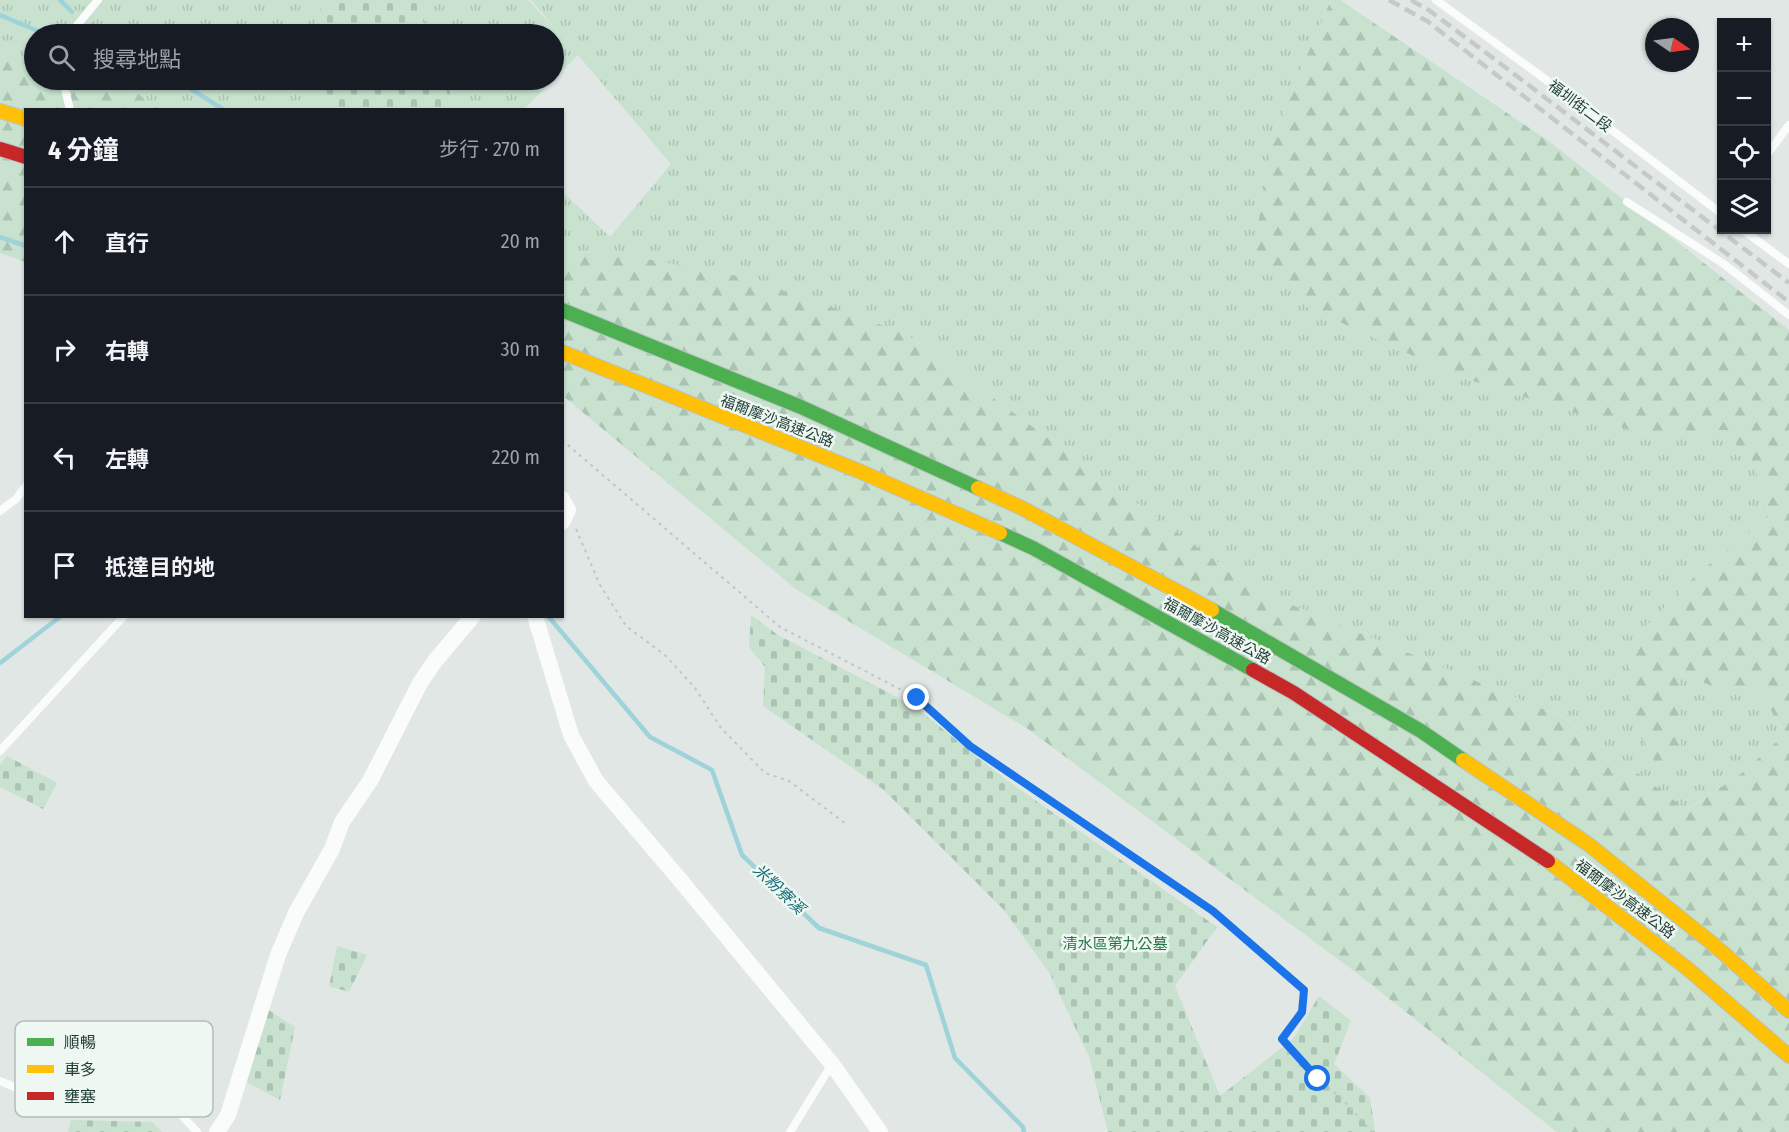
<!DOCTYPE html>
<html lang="zh-TW">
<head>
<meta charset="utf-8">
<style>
	body { margin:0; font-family:"Fira Sans Condensed","Noto Sans TC",sans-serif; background:#20242c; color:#f1f3f6 }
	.controls { position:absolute; right:18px; top:18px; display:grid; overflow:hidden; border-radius:0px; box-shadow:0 2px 4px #0004 }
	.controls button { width:54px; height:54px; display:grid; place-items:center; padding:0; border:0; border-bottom:2px solid #363941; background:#171b24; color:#f1f3f6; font:30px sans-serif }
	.compass { position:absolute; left:1645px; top:18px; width:54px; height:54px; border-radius:50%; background:#171b24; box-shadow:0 2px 4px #0004; rotate:103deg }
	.stop { position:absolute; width:18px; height:18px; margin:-14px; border:4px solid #1a73e8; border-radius:50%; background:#fff }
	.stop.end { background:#1a73e8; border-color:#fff; box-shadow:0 2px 6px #0008 }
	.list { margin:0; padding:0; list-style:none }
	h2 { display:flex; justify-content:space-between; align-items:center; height:78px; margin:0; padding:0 24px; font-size:26px }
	h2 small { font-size:20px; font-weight:400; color:#9ea1a6 }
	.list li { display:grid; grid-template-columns:39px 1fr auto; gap:18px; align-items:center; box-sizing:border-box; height:108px; padding:0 24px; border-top:2px solid #363941 }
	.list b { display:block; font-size:22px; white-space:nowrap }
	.list em { font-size:20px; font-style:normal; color:#9ea1a6 }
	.icon { flex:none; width:33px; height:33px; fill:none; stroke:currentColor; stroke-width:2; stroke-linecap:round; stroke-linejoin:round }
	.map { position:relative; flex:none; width:1789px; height:1132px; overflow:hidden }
	.search { position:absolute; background:#171b24; box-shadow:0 2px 4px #0004; left:24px; top:24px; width:540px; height:66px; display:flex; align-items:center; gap:15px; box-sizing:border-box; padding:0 21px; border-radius:33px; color:#9ea1a6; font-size:22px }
	.panel { position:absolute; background:#171b24; box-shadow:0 2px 4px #0004; left:24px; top:108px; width:540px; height:510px; border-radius:0px }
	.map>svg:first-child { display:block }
	.grass { fill:url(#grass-tufts) }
	.forest { fill:url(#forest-firs) }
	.cemetery { fill:url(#cemetery-stones) }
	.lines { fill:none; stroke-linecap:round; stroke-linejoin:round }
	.stream { stroke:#9ed3d9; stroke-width:4.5 }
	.fast-casing { stroke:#bac4c1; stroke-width:16 }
	.slow-casing { stroke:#bac4c1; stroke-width:16 }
	.jam-casing { stroke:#bac4c1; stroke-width:16 }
	.path { stroke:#bfc7c5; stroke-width:2; stroke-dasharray:3 4.5; stroke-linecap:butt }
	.lane { stroke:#fafbfb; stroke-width:8 }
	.street { stroke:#fafbfb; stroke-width:16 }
	.fast { stroke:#4caf50; stroke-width:14 }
	.slow { stroke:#ffc107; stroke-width:14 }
	.jam { stroke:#c62828; stroke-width:14 }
	.rail { stroke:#c5cac8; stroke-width:4.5; stroke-dasharray:12 6; stroke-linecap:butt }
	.route { stroke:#1a73e8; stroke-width:8 }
	.labels { text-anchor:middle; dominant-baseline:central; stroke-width:5; stroke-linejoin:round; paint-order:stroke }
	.street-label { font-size:15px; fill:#1e3b32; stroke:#eef7f2 }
	.park-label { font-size:15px; fill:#267441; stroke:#eef7f2 }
	.water-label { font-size:16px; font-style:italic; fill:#156d79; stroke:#eef7f2 }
	.key { fill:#eef7f2; stroke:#b0bfb8; stroke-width:1.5 }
	.key-label { font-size:16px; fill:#1e3b32 }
</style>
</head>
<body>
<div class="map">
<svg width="1789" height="1132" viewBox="0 0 1789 1132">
	<defs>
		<pattern id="grass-tufts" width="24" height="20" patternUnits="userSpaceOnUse" patternTransform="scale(1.5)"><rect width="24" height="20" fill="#c8e2cf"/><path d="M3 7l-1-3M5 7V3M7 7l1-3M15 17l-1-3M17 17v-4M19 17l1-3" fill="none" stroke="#abc3b2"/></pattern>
		<pattern id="forest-firs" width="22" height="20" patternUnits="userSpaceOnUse" patternTransform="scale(1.5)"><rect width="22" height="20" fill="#c8e2cf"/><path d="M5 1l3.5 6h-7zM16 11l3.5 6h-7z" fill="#abc3b2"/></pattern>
		<pattern id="cemetery-stones" width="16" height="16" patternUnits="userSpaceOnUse" patternTransform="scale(1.5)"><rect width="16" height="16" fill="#c8e2cf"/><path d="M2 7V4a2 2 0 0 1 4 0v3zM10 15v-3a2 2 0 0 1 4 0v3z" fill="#abc3b2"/></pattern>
	</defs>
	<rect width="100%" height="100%" fill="#e0e7e4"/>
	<!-- grass -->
	<path class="grass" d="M 0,0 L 528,0 L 559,33 L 531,0 L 1331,0 L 1274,131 L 1308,307 L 1457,376 L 1643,434 L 1726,430 L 1766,487 L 1768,517 L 1697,574 L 1628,645 L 1681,756 L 1679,673 L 1714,687 L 1761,688 L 1783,736 L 1742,773 L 1686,810 L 1554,710 L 1548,711 L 1254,589 L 905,333 L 614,253 L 563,252 L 563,192 L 610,237 L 671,164 L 578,55 L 524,109 L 161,109 L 117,80 L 554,80 L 554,34 L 34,34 L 34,69 L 25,69 L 0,55 Z"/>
	<!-- forest -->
	<path class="forest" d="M 1331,0 L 1340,0 L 1550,142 L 1789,330 L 1789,1132 L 1557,1132 L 1358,974 L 1028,729 L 797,590 L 563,396 L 563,252 L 614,253 L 743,277 L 905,333 L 1254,589 L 1548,711 L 1553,710 L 1687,810 L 1742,773 L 1783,736 L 1761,688 L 1714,687 L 1680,673 L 1681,756 L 1656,764 L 1629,717 L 1628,645 L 1697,574 L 1768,517 L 1766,487 L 1726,430 L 1643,434 L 1457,376 L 1307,307 L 1253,254 L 1274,131 Z
		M 0,55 L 25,68 L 34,69 L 34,80 L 117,80 L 161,109 L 26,110 L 25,262 L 0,253 Z"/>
	<!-- cemetery -->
	<path class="cemetery" d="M 324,0 L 412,0 L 417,4 L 430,34 L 311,34 Z
		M 311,80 L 448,80 L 452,109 L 331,109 Z
		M 751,615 L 778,635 L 914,706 L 1005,779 L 1217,927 L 1175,986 L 1220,1096 L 1294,1038 L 1319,996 L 1351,1021 L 1334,1064 L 1370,1098 L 1375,1132 L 1108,1132 L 1089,1057 L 1050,974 L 1004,910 L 884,790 L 763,706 L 765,667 L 749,647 Z
		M 7,756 L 57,783 L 43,809 L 0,787 L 0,765 Z
		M 337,946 L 367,955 L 349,992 L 329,986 Z
		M 267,1009 L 295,1027 L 280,1100 L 243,1080 Z
		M 71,1120 L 152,1122 L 162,1132 L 68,1132 Z"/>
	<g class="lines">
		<!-- stream -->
		<path class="stream" d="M 60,0 L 72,12
			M 0,15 L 45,34
			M 92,25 L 106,34
			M 177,80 L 224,110
			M 0,237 L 26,246
			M 548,616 L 650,737 L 712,770 L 742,855 L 819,928 L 926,965 L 955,1058 L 1023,1127 L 1024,1132
			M 0,663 L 61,616"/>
		<!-- fast casing -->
		<g class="fast-casing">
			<path id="fast" d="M 562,310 L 801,407 L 978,488
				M 1000,533 L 1033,548 L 1253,670
				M 1212,610 L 1421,731 L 1463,760"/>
		</g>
		<!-- slow casing -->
		<g class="slow-casing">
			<path id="slow" d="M 0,111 L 26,119
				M 562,352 L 859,471 L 1000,533
				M 978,488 L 1022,508 L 1212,610
				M 1463,760 L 1588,844 L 1713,944 L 1789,1011
				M 1548,861 L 1688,969 L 1789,1056"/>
		</g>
		<!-- jam casing -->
		<g class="jam-casing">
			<path id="jam" d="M 0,149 L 26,157
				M 1253,670 L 1294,693 L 1548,861"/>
		</g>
		<!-- path -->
		<path class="path" d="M 562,440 L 780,627 L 917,698 L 970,746 L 1213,911 L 1304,990 L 1302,1012 L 1282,1039 L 1318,1079 L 1343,1100 L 1372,1132
			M 576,529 L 600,585 L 626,626 L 666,656 L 695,688 L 721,728 L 765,773 L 789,781 L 846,824"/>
		<!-- lane -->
		<path class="lane" d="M 1436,0 L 1541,76 L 1722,214
			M 72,34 L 74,29 L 98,0
			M 63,80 L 70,110
			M 1766,156 L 1789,125
			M 1627,202 L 1724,264 L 1789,315
			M 1743,230 L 1789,264
			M 0,511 L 16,499 L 26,486
			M 0,751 L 124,616
			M 0,1081 L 59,1106 L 82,1110 L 116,1106 L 155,1107 L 178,1111 L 197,1132
			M 790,1132 L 832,1064"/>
		<!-- street -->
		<path class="street" d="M 562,499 L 568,510 L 562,522
			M 535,616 L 571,735 L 596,781 L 681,881 L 832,1064 L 880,1132
			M 217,1132 L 228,1115 L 278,955 L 296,913 L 332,849 L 342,822 L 370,781 L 420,683 L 435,661 L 473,616"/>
		<!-- fast -->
		<use href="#fast" class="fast"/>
		<!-- slow -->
		<use href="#slow" class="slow"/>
		<!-- jam -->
		<use href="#jam" class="jam"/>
		<!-- rail -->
		<path class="rail" d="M 1389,0 L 1427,21 L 1789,302
			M 1411,0 L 1430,11 L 1489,55 L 1789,283"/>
	</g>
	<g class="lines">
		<!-- route -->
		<path class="route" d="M 917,698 L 970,746 L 1213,911 L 1304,990 L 1302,1012 L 1282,1039 L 1318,1079"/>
	</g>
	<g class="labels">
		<!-- street labels -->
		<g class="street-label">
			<text transform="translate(1580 106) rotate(37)">福圳街二段</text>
			<text transform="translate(777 421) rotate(21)">福爾摩沙高速公路</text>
			<text transform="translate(1217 631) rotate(29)">福爾摩沙高速公路</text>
			<text transform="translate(1625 899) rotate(37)">福爾摩沙高速公路</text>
		</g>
		<!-- park labels -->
		<g class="park-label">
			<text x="1115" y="944">清水區第九公墓</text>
		</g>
		<!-- water labels -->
		<g class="water-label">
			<text transform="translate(779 889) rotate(44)">米粉寮溪</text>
		</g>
	</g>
	<!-- legend -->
	<rect x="15" y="1021" width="198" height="96" rx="9" class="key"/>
	<rect x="27" y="1038" width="27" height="8" fill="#4caf50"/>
	<rect x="27" y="1065" width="27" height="8" fill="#ffc107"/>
	<rect x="27" y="1092" width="27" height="8" fill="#c62828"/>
	<g class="key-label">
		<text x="64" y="1048">順暢</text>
		<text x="64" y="1075">車多</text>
		<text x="64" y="1102">壅塞</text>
	</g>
</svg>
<div class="controls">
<button>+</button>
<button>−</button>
<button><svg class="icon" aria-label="locate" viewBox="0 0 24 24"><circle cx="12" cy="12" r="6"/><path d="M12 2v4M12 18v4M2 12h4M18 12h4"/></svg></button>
<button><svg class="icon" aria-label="layers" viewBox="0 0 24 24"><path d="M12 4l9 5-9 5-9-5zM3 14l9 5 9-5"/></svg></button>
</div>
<svg class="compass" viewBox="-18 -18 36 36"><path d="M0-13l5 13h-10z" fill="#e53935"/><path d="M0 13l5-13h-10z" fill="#9ea1a6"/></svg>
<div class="stop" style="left:1318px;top:1079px"></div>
<div class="stop end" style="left:917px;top:698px"></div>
<div class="search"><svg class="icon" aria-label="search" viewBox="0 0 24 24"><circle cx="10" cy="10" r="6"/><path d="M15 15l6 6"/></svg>搜尋地點</div>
<section class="panel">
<h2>4 分鐘<small>步行 · 270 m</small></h2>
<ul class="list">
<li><svg class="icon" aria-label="ahead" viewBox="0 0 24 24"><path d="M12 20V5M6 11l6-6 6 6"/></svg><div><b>直行</b></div><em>20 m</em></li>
<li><svg class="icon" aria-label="right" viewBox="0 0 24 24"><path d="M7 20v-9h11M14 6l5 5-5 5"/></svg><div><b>右轉</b></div><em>30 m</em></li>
<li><svg class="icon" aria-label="left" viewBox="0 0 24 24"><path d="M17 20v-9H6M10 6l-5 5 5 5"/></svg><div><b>左轉</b></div><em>220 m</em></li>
<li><svg class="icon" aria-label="arrive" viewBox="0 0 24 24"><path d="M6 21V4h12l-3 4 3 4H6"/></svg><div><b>抵達目的地</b></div></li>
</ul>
</section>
</div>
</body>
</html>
